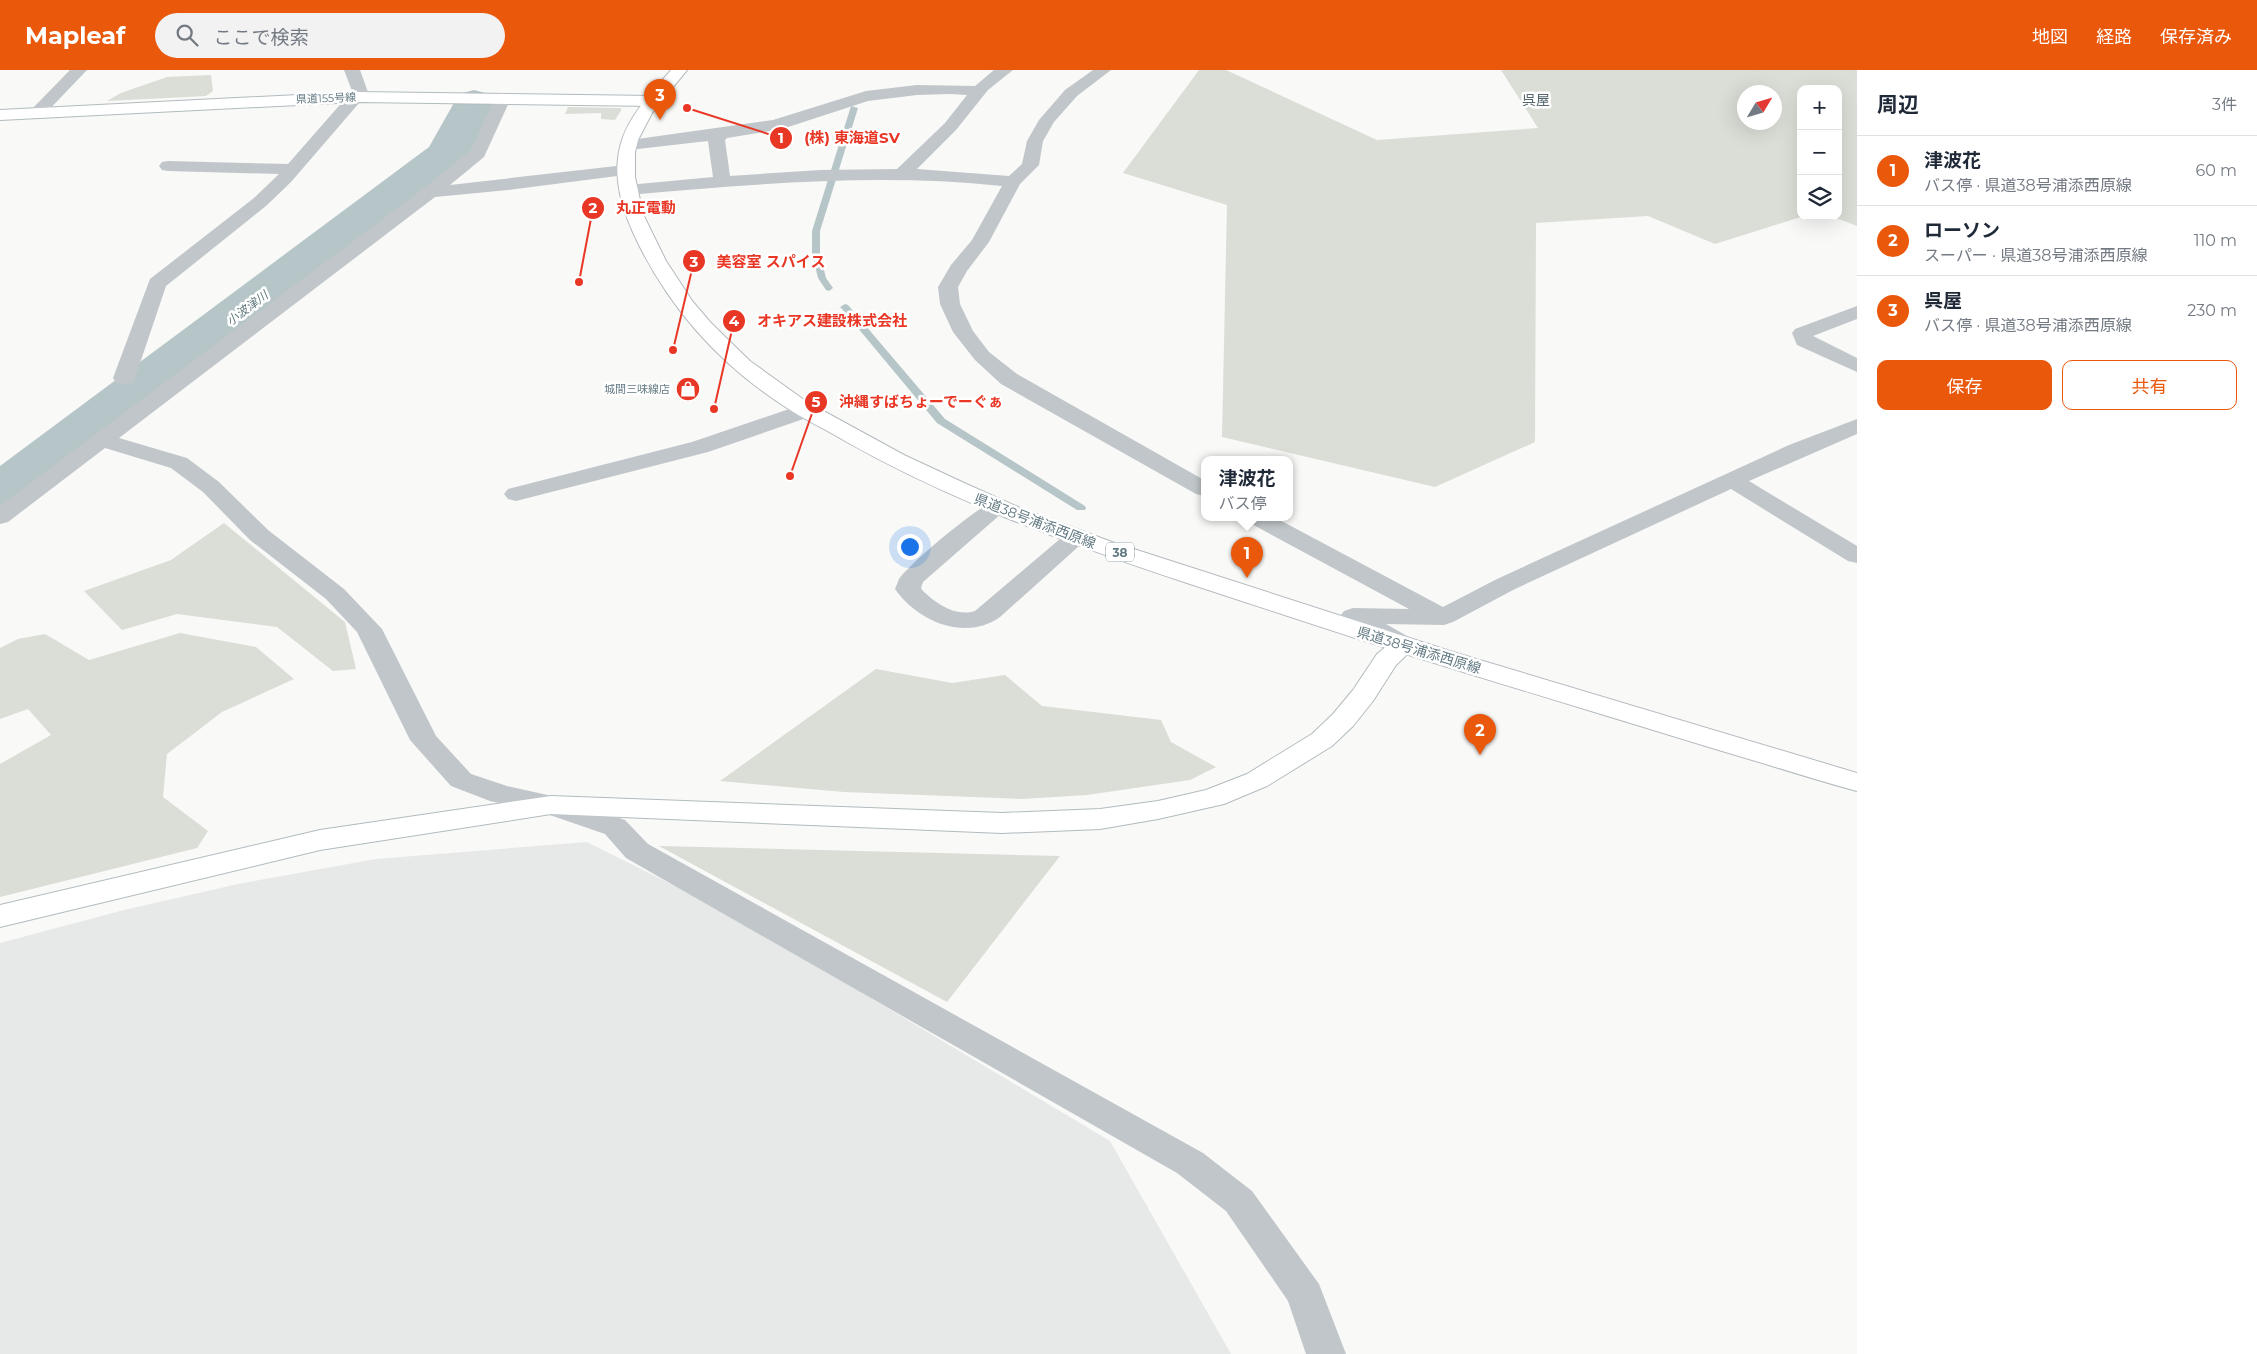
<!DOCTYPE html>
<html lang="ja">
<head>
<meta charset="utf-8">
<style>
	body { margin:0; font-family:Montserrat,"Noto Sans JP",sans-serif; background:#f2f2f3; color:#1f2937 }
	.controls { position:absolute; right:15px; top:15px; display:grid; overflow:hidden; border-radius:10px; box-shadow:0 5px 20px #0002 }
	.controls button { width:45px; height:45px; display:grid; place-items:center; padding:0; border:0; border-bottom:1px solid #e0e1e3; background:#fff; color:#1f2937; font:25px sans-serif }
	.compass { position:absolute; left:1737px; top:15px; width:45px; height:45px; border-radius:50%; background:#fff; box-shadow:0 5px 20px #0002; rotate:52deg }
	.you { position:absolute; left:909px; top:476px; width:18px; height:18px; margin:-12px; border:4px solid #fff; border-radius:50%; background:#1a73e8; box-shadow:0 0 0 8px #1a73e833 }
	.badge { display:grid; place-items:center; width:32px; height:32px; border-radius:50%; background:#ea580c; color:#fff; font-size:16px; font-weight:700 }
	.pin { position:absolute; translate:-50% -41px; filter:drop-shadow(0 1px 2px #0008) }
	.pin::after { content:''; position:absolute; top:26px; width:18px; height:15px; background:inherit; clip-path:polygon(0 0,100% 0,50% 100%) }
	.popup { position:absolute; left:1201px; top:386px; width:92px; height:65px; box-sizing:border-box; display:grid; place-content:center; border-radius:10px; background:#fff; filter:drop-shadow(0 1px 4px #0005); font-size:16px; white-space:nowrap; color:#747a83 }
	.popup b { font-size:19px; color:#1f2937 }
	.popup::after { content:''; position:absolute; left:50%; top:100%; margin-left:-10px; border:10px solid transparent; border-top-color:#fff }
	.list { margin:0; padding:0; list-style:none }
	h2 { display:flex; justify-content:space-between; align-items:center; height:65px; margin:0; padding:0 20px; font-size:21px }
	h2 small { font-size:16px; font-weight:400; color:#747a83 }
	.list li { display:grid; grid-template-columns:32px 1fr auto; gap:15px; align-items:center; box-sizing:border-box; height:70px; padding:0 20px; border-top:1px solid #e0e1e3 }
	.list b { display:block; font-size:19px; white-space:nowrap }
	.list p { margin:0; font-size:16px; white-space:nowrap; color:#747a83 }
	.list em { font-size:16px; font-style:normal; color:#747a83 }
	.actions { display:flex; gap:10px; padding:15px 20px }
	.actions a { flex:1; padding:11px 0; border:1px solid #ea580c; border-radius:10px; text-align:center; font-size:18px; color:#ea580c }
	.actions .main { background:#ea580c; color:#fff }
	.icon { flex:none; width:28px; height:28px; fill:none; stroke:currentColor; stroke-width:2; stroke-linecap:round; stroke-linejoin:round }
	.map { position:relative; flex:none; width:1857px; height:1284px; overflow:hidden }
	header { display:flex; align-items:center; gap:30px; box-sizing:border-box; height:70px; padding:0 25px; background:#ea580c; color:#fff }
	header strong { font-size:24px }
	nav { display:flex; gap:28px; margin-inline-start:auto; font-size:18px }
	.search { width:350px; height:45px; background:#f2f2f3; display:flex; align-items:center; gap:12px; box-sizing:border-box; padding:0 18px; border-radius:28px; color:#747a83; font-size:19px }
	main { display:flex }
	aside { flex:1; background:#fff }
	.map>svg:first-child { display:block }
	.built { fill:#e7e9e8 }
	.green { fill:#daded6; fill-rule:evenodd }
	.lines { fill:none; stroke-linecap:round; stroke-linejoin:round }
	.stream { fill:#b6c6c8; fill-rule:evenodd }
	.river { fill:#b6c6c8; fill-rule:evenodd }
	.secondary-casing { stroke:#b2bbbe; stroke-width:2 }
	.primary-casing { stroke:#b3babe; stroke-width:2 }
	.street { fill:#c0c6c9; fill-rule:evenodd }
	.secondary { fill:#fff; fill-rule:evenodd }
	.primary { fill:#fff; fill-rule:evenodd }
	.labels { text-anchor:middle; dominant-baseline:central; stroke-width:5; stroke-linejoin:round; paint-order:stroke }
	.far-street-label { font-size:11px; fill:#637a83; stroke:#fff }
	.far-poi-label { font-size:11px; fill:#637a83; stroke:#fff; text-anchor:end }
	.far-water-label { font-size:12px; font-style:italic; fill:#5e787c; stroke:#fff }
	.shield { fill:#fff; stroke:#92a2a8; stroke-width:1 }
	.shield-label { font-size:12px; font-weight:bold; fill:#637a83 }
	.far-quarter-label { font-size:14px; fill:#55666d; stroke:#fff }
	.street-label { font-size:14px; fill:#637a83; stroke:#fff }
	.leader { fill:none; stroke:#e93726; stroke-width:2 }
	.callout-dot { fill:#e93726; stroke:#fff; stroke-width:2 }
	.mark-label { font-size:15px; text-anchor:middle; font-weight:bold; fill:#fff }
	.callout-label { font-size:15px; text-anchor:middle; font-weight:bold; fill:#e93726; stroke:#fff; stroke-width:5; stroke-linejoin:round; paint-order:stroke }
</style>
</head>
<body>
<header>
<strong>Mapleaf</strong>
<div class="search"><svg class="icon" aria-label="search" viewBox="0 0 24 24"><circle cx="10" cy="10" r="6"/><path d="M15 15l6 6"/></svg>ここで検索</div>
<nav><a>地図</a><a>経路</a><a>保存済み</a></nav>
</header>
<main>
<div class="map">
<svg width="1857" height="1284" viewBox="0 0 1857 1284">
	<rect width="100%" height="100%" fill="#f9f9f7"/>
	<!-- built -->
	<path class="built" d="M 587,772 L 725,841 L 1110,1071 L 1231,1284 L 0,1284 L 0,873 L 124,840 L 238,814 L 376,789 Z"/>
	<!-- green -->
	<path class="green" d="M 1199,0 L 1226,0 L 1377,70 L 1538,58 L 1501,0 L 1857,0 L 1857,156 L 1831,146 L 1838,146 L 1838,19 L 1801,19 L 1801,146 L 1804,146 L 1715,174 L 1648,146 L 1536,153 L 1535,372 L 1435,417 L 1222,367 L 1227,135 L 1123,103 ZM 1744,22 L 1774,22 L 1774,52 L 1744,52 Z
		M 211,5 L 213,21 L 206,26 L 107,31 L 121,23 L 167,7 Z
		M 568,37 L 619,38 L 622,39 L 615,50 L 601,49 L 601,43 L 565,44 Z
		M 224,453 L 345,552 L 356,599 L 333,601 L 277,557 L 177,544 L 122,560 L 84,521 L 171,490 Z
		M 180,563 L 256,577 L 294,609 L 222,642 L 167,684 L 163,727 L 208,761 L 197,778 L 0,827 L 0,694 L 51,665 L 28,639 L 0,649 L 0,578 L 18,569 L 45,564 L 89,590 Z
		M 876,599 L 952,613 L 1005,605 L 1042,636 L 1161,650 L 1171,672 L 1216,697 L 1190,710 L 1087,725 L 1022,729 L 844,722 L 720,711 Z
		M 659,776 L 1060,786 L 947,932 Z"/>
	<g class="lines">
		<!-- stream -->
		<path class="stream" d="M 851,36 L 858,38 L 820,161 L 820,184 L 826,208 L 833,218 L 829,221 L 826,220 L 818,208 L 812,184 L 812,161 Z
			M 845,234 L 848,235 L 945,349 L 1085,436 L 1086,438 L 1085,440 L 1077,440 L 937,353 L 842,239 L 840,237 Z"/>
		<!-- river -->
		<path class="river" d="M 474,20 L 489,24 L 495,33 L 464,95 L 22,438 L 0,444 L 0,396 L 429,77 L 459,24 Z"/>
		<!-- secondary casing -->
		<g class="secondary-casing">
			<path id="secondary" d="M 357,22 L 653,26 L 659,28 L 661,31 L 659,34 L 653,36 L 357,32 L 0,50 L 0,40 Z
				M 1403,568 L 1412,570 L 1416,576 L 1396,595 L 1373,631 L 1353,656 L 1332,676 L 1267,716 L 1224,734 L 1158,749 L 1100,759 L 1002,763 L 551,744 L 320,780 L 0,857 L 0,835 L 320,760 L 551,726 L 1002,743 L 1100,739 L 1158,731 L 1206,720 L 1247,704 L 1312,664 L 1333,644 L 1353,620 L 1377,584 L 1394,570 Z"/>
		</g>
		<!-- primary casing -->
		<g class="primary-casing">
			<path id="primary" d="M 671,0 L 687,0 L 652,43 L 638,70 L 635,82 L 635,107 L 643,144 L 666,191 L 693,232 L 711,253 L 750,291 L 807,332 L 904,385 L 962,412 L 1020,438 L 1112,472 L 1453,582 L 1857,703 L 1857,721 C 1812,709 1767,694 1722,681 C 1635,654 1547,628 1460,601 C 1367,573 1276,542 1184,512 C 1067,473 953,432 845,371 C 825,359 803,349 784,336 C 722,296 672,241 639,175 C 623,143 610,106 622,70 C 631,43 653,21 671,0 Z"/>
		</g>
		<!-- street -->
		<path class="street" d="M 70,0 L 87,0 L 43,46 L 31,46 L 29,43 L 31,40 Z
			M 344,0 L 360,0 L 368,22 L 366,25 L 291,112 L 266,136 L 166,216 L 135,308 L 132,313 L 124,314 L 116,313 L 113,308 L 150,209 L 254,128 L 279,104 L 168,101 L 162,100 L 159,96 L 162,92 L 168,91 L 288,94 L 352,21 Z
			M 994,0 L 1013,0 L 988,20 L 956,60 L 917,99 L 1009,106 L 1022,94 L 1027,71 L 1039,50 L 1065,20 L 1093,0 L 1111,0 L 1077,26 L 1054,52 L 1043,71 L 1039,95 L 1020,114 L 989,172 L 967,201 L 958,217 L 960,234 L 973,261 L 989,282 L 1017,304 L 1204,410 L 1204,426 L 1196,424 L 1001,314 L 975,290 L 953,262 L 940,234 L 938,217 L 951,195 L 972,170 L 1002,116 C 877,103 753,114 628,125 L 622,124 L 619,120 L 622,116 L 628,115 L 713,107 L 708,71 L 629,80 L 623,79 L 621,75 L 623,71 L 773,50 L 866,21 L 917,15 L 975,16 ZM 950,24 L 967,25 L 945,53 L 897,99 L 820,100 L 730,106 L 725,70 L 727,68 L 782,59 L 868,31 L 917,25 Z
			M 503,23 L 509,25 L 511,28 L 484,87 L 450,115 L 625,95 L 631,96 L 634,100 L 631,104 L 625,105 L 508,120 L 435,127 L 119,368 L 187,388 L 219,412 L 268,460 L 344,519 L 382,559 L 436,666 L 471,704 L 507,716 L 561,728 L 625,750 L 648,774 L 1203,1083 L 1252,1121 L 1319,1214 L 1346,1284 L 1306,1284 L 1288,1231 L 1226,1141 L 1177,1103 L 626,788 L 605,764 L 544,743 L 490,731 L 451,716 L 410,670 L 357,562 L 326,529 L 250,470 L 203,422 L 171,398 L 105,378 L 8,452 L 0,454 L 0,436 L 424,118 L 471,80 L 495,28 L 497,25 Z
			M 1857,236 L 1857,249 L 1813,266 L 1857,288 L 1857,302 L 1797,275 L 1792,263 L 1795,259 Z
			M 807,333 L 815,335 L 818,340 L 815,345 L 708,382 L 516,431 L 508,429 L 504,424 L 508,419 L 692,372 Z
			M 1857,349 L 1857,364 L 1749,411 L 1857,476 L 1857,493 L 1848,491 L 1731,419 L 1515,519 L 1453,552 L 1444,555 L 1386,554 L 1407,566 L 1411,572 L 1407,578 C 1386,583 1362,562 1344,551 L 1340,546 L 1344,541 L 1353,538 L 1409,539 L 1248,452 L 1244,447 L 1274,447 L 1443,537 L 1497,509 L 1789,375 Z
			M 997,430 L 1005,432 L 1009,437 L 923,512 L 921,518 L 923,521 C 937,534 955,547 975,541 L 1067,463 L 1076,461 L 1085,463 L 1088,468 L 1000,547 C 965,572 917,551 895,519 L 899,509 C 910,493 980,434 997,430 Z"/>
		<!-- secondary -->
		<use href="#secondary" class="secondary"/>
		<!-- primary -->
		<use href="#primary" class="primary"/>
	</g>
	<!-- icons -->
	<defs>
		<g id="shop-disc" transform="scale(1.25)"><circle r="9.5" fill="#e93726" stroke="#fff"/><path d="M-5-2.5h2.3a2.7 3.5 0 0 1 5.4 0H5L5.5 6h-11ZM-1.5-2.5h3a1.5 2.3 0 0 0-3 0Z" fill="#fff"/></g>
	</defs>
	<g fill-rule="evenodd">
		<use href="#shop-disc" x="688" y="319"/>
	</g>
	<g class="labels">
		<!-- far-street labels -->
		<g class="far-street-label">
			<text transform="translate(326 28) rotate(-2)">県道155号線</text>
		</g>
		<!-- far-poi labels -->
		<g class="far-poi-label">
			<text x="670" y="319">城間三味線店</text>
		</g>
		<!-- far-water labels -->
		<g class="far-water-label">
			<text transform="translate(247 238) rotate(-37)">小波津川</text>
		</g>
		<!-- shield labels -->
		<rect class="shield" x="1106" y="472.5" width="28" height="19" rx="4"/>
		<g class="shield-label">
			<text x="1120" y="482">38</text>
		</g>
		<!-- far-quarter labels -->
		<g class="far-quarter-label">
			<text x="1536" y="30">呉屋</text>
		</g>
		<!-- street labels -->
		<g class="street-label">
			<text transform="translate(1035 451) rotate(21)">県道38号浦添西原線</text>
			<text transform="translate(1419 580) rotate(17)">県道38号浦添西原線</text>
		</g>
	</g>
	<!-- callouts -->
	<path class="leader" d="M687 38L781 68M579 212L593 138M673 280L694 191M714 339L734 251M790 406L816 332"/>
	<g class="callout-dot">
		<circle cx="687" cy="38" r="5"/>
		<circle cx="579" cy="212" r="5"/>
		<circle cx="673" cy="280" r="5"/>
		<circle cx="714" cy="339" r="5"/>
		<circle cx="790" cy="406" r="5"/>
		<circle cx="781" cy="68" r="12"/>
		<circle cx="593" cy="138" r="12"/>
		<circle cx="694" cy="191" r="12"/>
		<circle cx="734" cy="251" r="12"/>
		<circle cx="816" cy="332" r="12"/>
	</g>
	<g class="mark-label">
		<text x="781" y="73">1</text>
		<text x="593" y="143">2</text>
		<text x="694" y="197">3</text>
		<text x="734" y="256">4</text>
		<text x="816" y="337">5</text>
	</g>
	<g class="callout-label">
		<text x="852" y="73">(株) 東海道SV</text>
		<text x="646" y="143">丸正電動</text>
		<text x="771" y="197">美容室 スパイス</text>
		<text x="832" y="256">オキアス建設株式会社</text>
		<text x="921" y="337">沖縄すばちょーでーぐぁ</text>
	</g>
</svg>
<div class="controls">
<button>+</button>
<button>−</button>
<button><svg class="icon" aria-label="layers" viewBox="0 0 24 24"><path d="M12 4l9 5-9 5-9-5zM3 14l9 5 9-5"/></svg></button>
</div>
<svg class="compass" viewBox="-18 -18 36 36"><path d="M0-13l5 13h-10z" fill="#e53935"/><path d="M0 13l5-13h-10z" fill="#747a83"/></svg>
<div class="you"></div>
<div class="pin badge" style="left:1247px;top:508px">1</div>
<div class="popup"><b>津波花</b>バス停</div>
<div class="pin badge" style="left:1480px;top:685px">2</div>
<div class="pin badge" style="left:660px;top:50px">3</div>
</div>
<aside>
<h2>周辺<small>3件</small></h2>
<ul class="list">
<li><span class="badge">1</span><div><b>津波花</b><p>バス停 · 県道38号浦添西原線</p></div><em>60 m</em></li>
<li><span class="badge">2</span><div><b>ローソン</b><p>スーパー · 県道38号浦添西原線</p></div><em>110 m</em></li>
<li><span class="badge">3</span><div><b>呉屋</b><p>バス停 · 県道38号浦添西原線</p></div><em>230 m</em></li>
</ul>
<div class="actions"><a class="main">保存</a><a>共有</a></div>
</aside>
</main>
</body>
</html>
